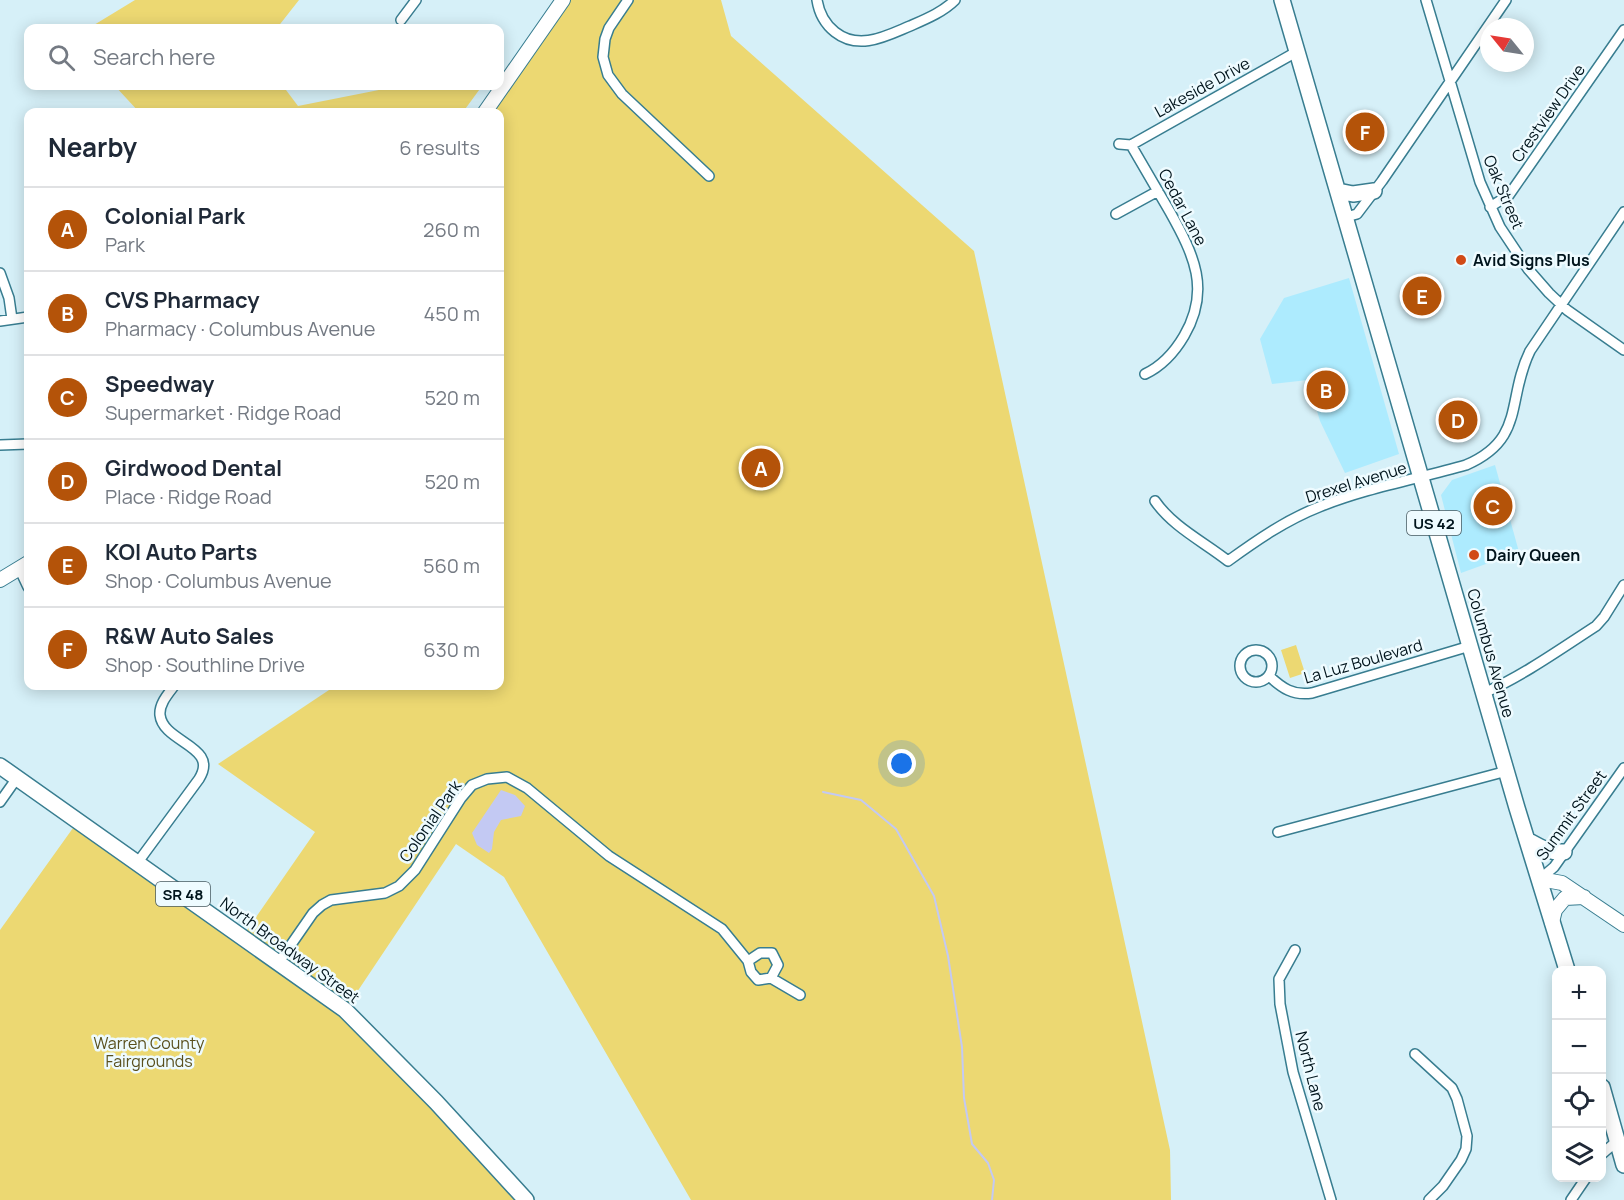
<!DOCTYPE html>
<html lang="en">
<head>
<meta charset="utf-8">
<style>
	body { margin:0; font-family:Manrope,sans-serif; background:#f2f2f3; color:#1f2937 }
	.controls { position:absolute; right:18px; bottom:18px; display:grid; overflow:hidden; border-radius:12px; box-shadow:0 3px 15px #0003 }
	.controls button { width:54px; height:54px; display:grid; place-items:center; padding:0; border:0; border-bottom:2px solid #e0e1e3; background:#fff; color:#1f2937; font:30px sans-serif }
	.compass { position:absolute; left:1480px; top:18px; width:54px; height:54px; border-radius:50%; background:#fff; box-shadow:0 3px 15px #0003; rotate:300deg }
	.you { position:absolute; left:902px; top:764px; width:21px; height:21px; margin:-15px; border:4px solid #fff; border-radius:50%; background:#1a73e8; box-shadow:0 0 0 9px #1a73e833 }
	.badge { display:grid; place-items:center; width:39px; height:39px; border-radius:50%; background:#b45309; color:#fff; font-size:20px; font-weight:700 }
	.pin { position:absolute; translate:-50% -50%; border:3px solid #fff; box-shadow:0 2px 6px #0006 }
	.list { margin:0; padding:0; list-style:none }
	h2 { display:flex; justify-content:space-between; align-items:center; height:78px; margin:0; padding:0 24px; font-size:26px }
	h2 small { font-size:20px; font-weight:400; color:#747a83 }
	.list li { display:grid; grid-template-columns:39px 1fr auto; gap:18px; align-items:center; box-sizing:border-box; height:84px; padding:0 24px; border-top:2px solid #e0e1e3 }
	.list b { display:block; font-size:22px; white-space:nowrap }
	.list p { margin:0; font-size:20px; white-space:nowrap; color:#747a83 }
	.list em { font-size:20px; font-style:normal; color:#747a83 }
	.icon { flex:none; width:33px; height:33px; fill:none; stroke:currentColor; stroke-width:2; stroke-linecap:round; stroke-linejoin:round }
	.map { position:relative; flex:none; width:1624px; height:1200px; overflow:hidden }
	.search { position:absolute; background:#fff; box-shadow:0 3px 15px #0003; left:24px; top:24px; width:480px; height:66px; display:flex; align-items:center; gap:15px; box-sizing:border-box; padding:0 21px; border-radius:12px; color:#747a83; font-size:22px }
	.panel { position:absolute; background:#fff; box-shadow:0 3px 15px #0003; left:24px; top:108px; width:480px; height:582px; border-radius:12px }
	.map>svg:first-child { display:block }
	.built { fill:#adebfe }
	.green { fill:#ecd872 }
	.water { fill:#c3c9f3 }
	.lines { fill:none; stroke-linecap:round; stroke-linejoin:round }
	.stream { stroke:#c3c9f3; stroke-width:2 }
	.street-casing { stroke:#387d90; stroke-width:12 }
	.secondary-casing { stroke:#387d90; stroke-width:16 }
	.primary-casing { stroke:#387d90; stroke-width:18 }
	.street { stroke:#fff; stroke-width:9 }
	.secondary { stroke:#fff; stroke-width:14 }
	.primary { stroke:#fff; stroke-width:15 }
	.poi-dot { fill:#d14a16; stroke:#eefbff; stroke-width:2 }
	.labels { text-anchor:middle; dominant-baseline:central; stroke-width:5; stroke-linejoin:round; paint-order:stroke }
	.shield { fill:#eefbff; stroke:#475960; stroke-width:1.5 }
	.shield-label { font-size:15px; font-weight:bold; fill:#00141c }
	.street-label { font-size:16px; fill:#00141c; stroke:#eefbff }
	.poi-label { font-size:16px; font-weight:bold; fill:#00141c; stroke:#eefbff; text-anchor:start }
	.park-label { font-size:16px; fill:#5a501d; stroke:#eefbff }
</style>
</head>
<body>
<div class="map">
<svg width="1624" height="1200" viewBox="0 0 1624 1200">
	<rect width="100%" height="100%" fill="#d6f0f8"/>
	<!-- built -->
	<path class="built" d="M 1349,278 L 1399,454 L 1345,473 L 1320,421 L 1308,380 L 1272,384 L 1260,339 L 1284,298 Z
		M 1495,465 L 1519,552 L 1461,573 L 1441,495 L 1452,480 Z"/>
	<!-- green -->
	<path class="green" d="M 135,0 L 299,0 L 277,28 L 89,28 Z
		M 563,0 L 721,0 L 731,36 L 974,251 L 1170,1150 L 1171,1200 L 691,1200 L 504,877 L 456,844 L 345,1010 L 526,1200 L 0,1200 L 0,930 L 78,821 L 243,936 L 315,832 L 218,764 L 335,686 L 500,686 L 500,112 L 485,112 Z
		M 115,86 L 283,86 L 298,106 L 399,86 L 482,86 L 463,112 L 139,112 Z
		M 1296,645 L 1305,673 L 1290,678 L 1281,650 Z"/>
	<!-- water -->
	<path class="water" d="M 501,790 L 515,795 L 525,806 L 521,816 L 501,820 L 494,832 L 492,849 L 489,853 L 477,845 L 472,833 Z"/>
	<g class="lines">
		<!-- stream -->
		<path class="stream" d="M 823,792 L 861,800 L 896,829 L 934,896 L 948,956 L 962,1047 L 964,1098 L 972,1144 L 988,1163 L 994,1180 L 992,1200"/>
		<!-- street casing -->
		<g class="street-casing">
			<path id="street" d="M 628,0 L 609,28 L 605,39 L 603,57 L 608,75 L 622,94 L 709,176
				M 817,0 C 819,13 825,24 835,32 C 859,51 886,36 910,26 C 926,19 943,12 955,0
				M 1426,0 L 1480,182 L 1500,227 L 1528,269 L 1549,293 L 1567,310 L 1624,350
				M 401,20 L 416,0
				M 1119,144 L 1131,145 L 1298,51
				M 1131,145 C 1144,167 1157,190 1170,212 C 1194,255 1211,290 1184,336 C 1174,353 1162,366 1145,374
				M 1490,207 L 1509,195 L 1624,30
				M 1116,214 L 1158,191
				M 1346,217 L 1357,214 L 1382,181 L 1506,0
				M 0,273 L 9,298 L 12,319
				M 0,321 L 28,317
				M 0,445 L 28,444
				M 1155,501 C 1173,527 1204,542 1228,561 C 1257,540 1286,520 1319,507 C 1366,488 1417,479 1466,465 C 1526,439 1506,400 1530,351 L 1624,212
				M 19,568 L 28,587
				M1240 666a16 16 0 1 1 32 0a16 16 0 1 1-32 0Z
				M 1269,676 C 1282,688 1293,696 1312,693 L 1470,646
				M 1484,693 C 1524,675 1559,650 1596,626 L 1604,617 L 1624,585
				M 0,802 L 17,778
				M 1278,832 L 1507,771
				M 138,862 L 199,779 C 220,746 163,743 160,715 C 159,704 168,694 174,686
				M 1540,879 L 1554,867 L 1624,768
				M 1295,950 L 1279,979 L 1280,1004 L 1293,1072 L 1331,1200
				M 279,962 L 313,913 L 322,905 L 331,900 L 385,893 L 399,886 L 415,870 L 461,798 L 472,785 L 487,779 L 507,777 L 527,788 L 609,856 L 722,929 L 748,961 L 751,972 L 758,980 L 771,978 L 778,965 L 772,953 L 760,953 L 748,961
				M 771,978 L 800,995
				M 1415,1054 L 1452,1088 L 1457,1099 L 1467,1136 L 1466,1149 L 1461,1160 L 1443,1186 L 1429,1200
				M 1602,1154 L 1617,1141
				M 1571,1200 L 1586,1178"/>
		</g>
		<!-- secondary casing -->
		<g class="secondary-casing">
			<path id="secondary" d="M 485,112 L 563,0
				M 0,580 L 28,563
				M 1540,879 L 1562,883 L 1624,925
				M 1552,922 L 1555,910 L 1565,898 L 1584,897"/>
		</g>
		<!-- primary casing -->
		<g class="primary-casing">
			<path id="primary" d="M 1282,0 L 1517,808 L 1567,970
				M 1338,191 L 1353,194 L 1374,191
				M 0,766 L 345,1010 L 436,1102 L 526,1200
				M 1527,840 C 1540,847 1549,853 1564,852
				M 1602,1087 L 1624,1165"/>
		</g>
		<!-- street -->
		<use href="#street" class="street"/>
		<!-- secondary -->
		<use href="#secondary" class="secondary"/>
		<!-- primary -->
		<use href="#primary" class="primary"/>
	</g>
	<!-- markers -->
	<g class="poi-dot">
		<circle cx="1461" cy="260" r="6"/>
		<circle cx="1474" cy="555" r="6"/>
	</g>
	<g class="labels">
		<!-- shield labels -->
		<g class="shield">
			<rect x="1407" y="511" width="54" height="24" rx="4.5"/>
			<rect x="156" y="882" width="54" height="24" rx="4.5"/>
		</g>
		<g class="shield-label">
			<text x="1434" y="523">US 42</text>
			<text x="183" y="894">SR 48</text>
		</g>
		<!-- street labels -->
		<g class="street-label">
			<text transform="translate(1202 87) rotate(-29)">Lakeside Drive</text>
			<text transform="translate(1548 113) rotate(-55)">Crestview Drive</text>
			<text transform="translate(1504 192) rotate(67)">Oak Street</text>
			<text transform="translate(1183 207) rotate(62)">Cedar Lane</text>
			<text transform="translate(1356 482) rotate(-17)">Drexel Avenue</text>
			<text transform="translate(1491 653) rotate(74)">Columbus Avenue</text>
			<text transform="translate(1363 661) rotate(-16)">La Luz Boulevard</text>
			<text transform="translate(1571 815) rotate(-54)">Summit Street</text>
			<text transform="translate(430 821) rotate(-55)">Colonial Park</text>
			<text transform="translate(290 950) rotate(36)">North Broadway Street</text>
			<text transform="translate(1311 1071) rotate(76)">North Lane</text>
		</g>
		<!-- poi labels -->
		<g class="poi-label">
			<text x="1473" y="260">Avid Signs Plus</text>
			<text x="1486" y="555">Dairy Queen</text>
		</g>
		<!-- park labels -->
		<g class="park-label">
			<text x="149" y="1043">Warren County<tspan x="149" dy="18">Fairgrounds</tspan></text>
		</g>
	</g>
</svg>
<div class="controls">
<button>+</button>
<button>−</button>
<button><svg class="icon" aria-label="locate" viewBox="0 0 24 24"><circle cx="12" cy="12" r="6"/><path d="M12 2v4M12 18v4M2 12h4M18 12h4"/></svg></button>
<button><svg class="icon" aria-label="layers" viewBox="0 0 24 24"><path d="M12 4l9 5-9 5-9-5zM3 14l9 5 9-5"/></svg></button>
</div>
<svg class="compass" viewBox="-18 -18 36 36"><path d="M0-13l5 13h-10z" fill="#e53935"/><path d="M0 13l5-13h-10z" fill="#747a83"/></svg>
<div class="you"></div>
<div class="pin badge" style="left:761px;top:468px">A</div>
<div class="pin badge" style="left:1326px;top:390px">B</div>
<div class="pin badge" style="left:1493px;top:506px">C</div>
<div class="pin badge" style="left:1458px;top:420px">D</div>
<div class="pin badge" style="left:1422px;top:296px">E</div>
<div class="pin badge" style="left:1365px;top:132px">F</div>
<div class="search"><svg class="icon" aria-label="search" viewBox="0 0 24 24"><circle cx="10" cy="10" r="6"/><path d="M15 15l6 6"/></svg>Search here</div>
<section class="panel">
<h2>Nearby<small>6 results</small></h2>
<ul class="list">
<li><span class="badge">A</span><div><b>Colonial Park</b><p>Park</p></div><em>260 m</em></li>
<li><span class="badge">B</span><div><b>CVS Pharmacy</b><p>Pharmacy · Columbus Avenue</p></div><em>450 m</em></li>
<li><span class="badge">C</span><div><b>Speedway</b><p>Supermarket · Ridge Road</p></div><em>520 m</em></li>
<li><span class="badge">D</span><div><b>Girdwood Dental</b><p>Place · Ridge Road</p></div><em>520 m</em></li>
<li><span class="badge">E</span><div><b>KOI Auto Parts</b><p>Shop · Columbus Avenue</p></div><em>560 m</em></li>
<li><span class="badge">F</span><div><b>R&amp;W Auto Sales</b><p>Shop · Southline Drive</p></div><em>630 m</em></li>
</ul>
</section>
</div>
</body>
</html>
